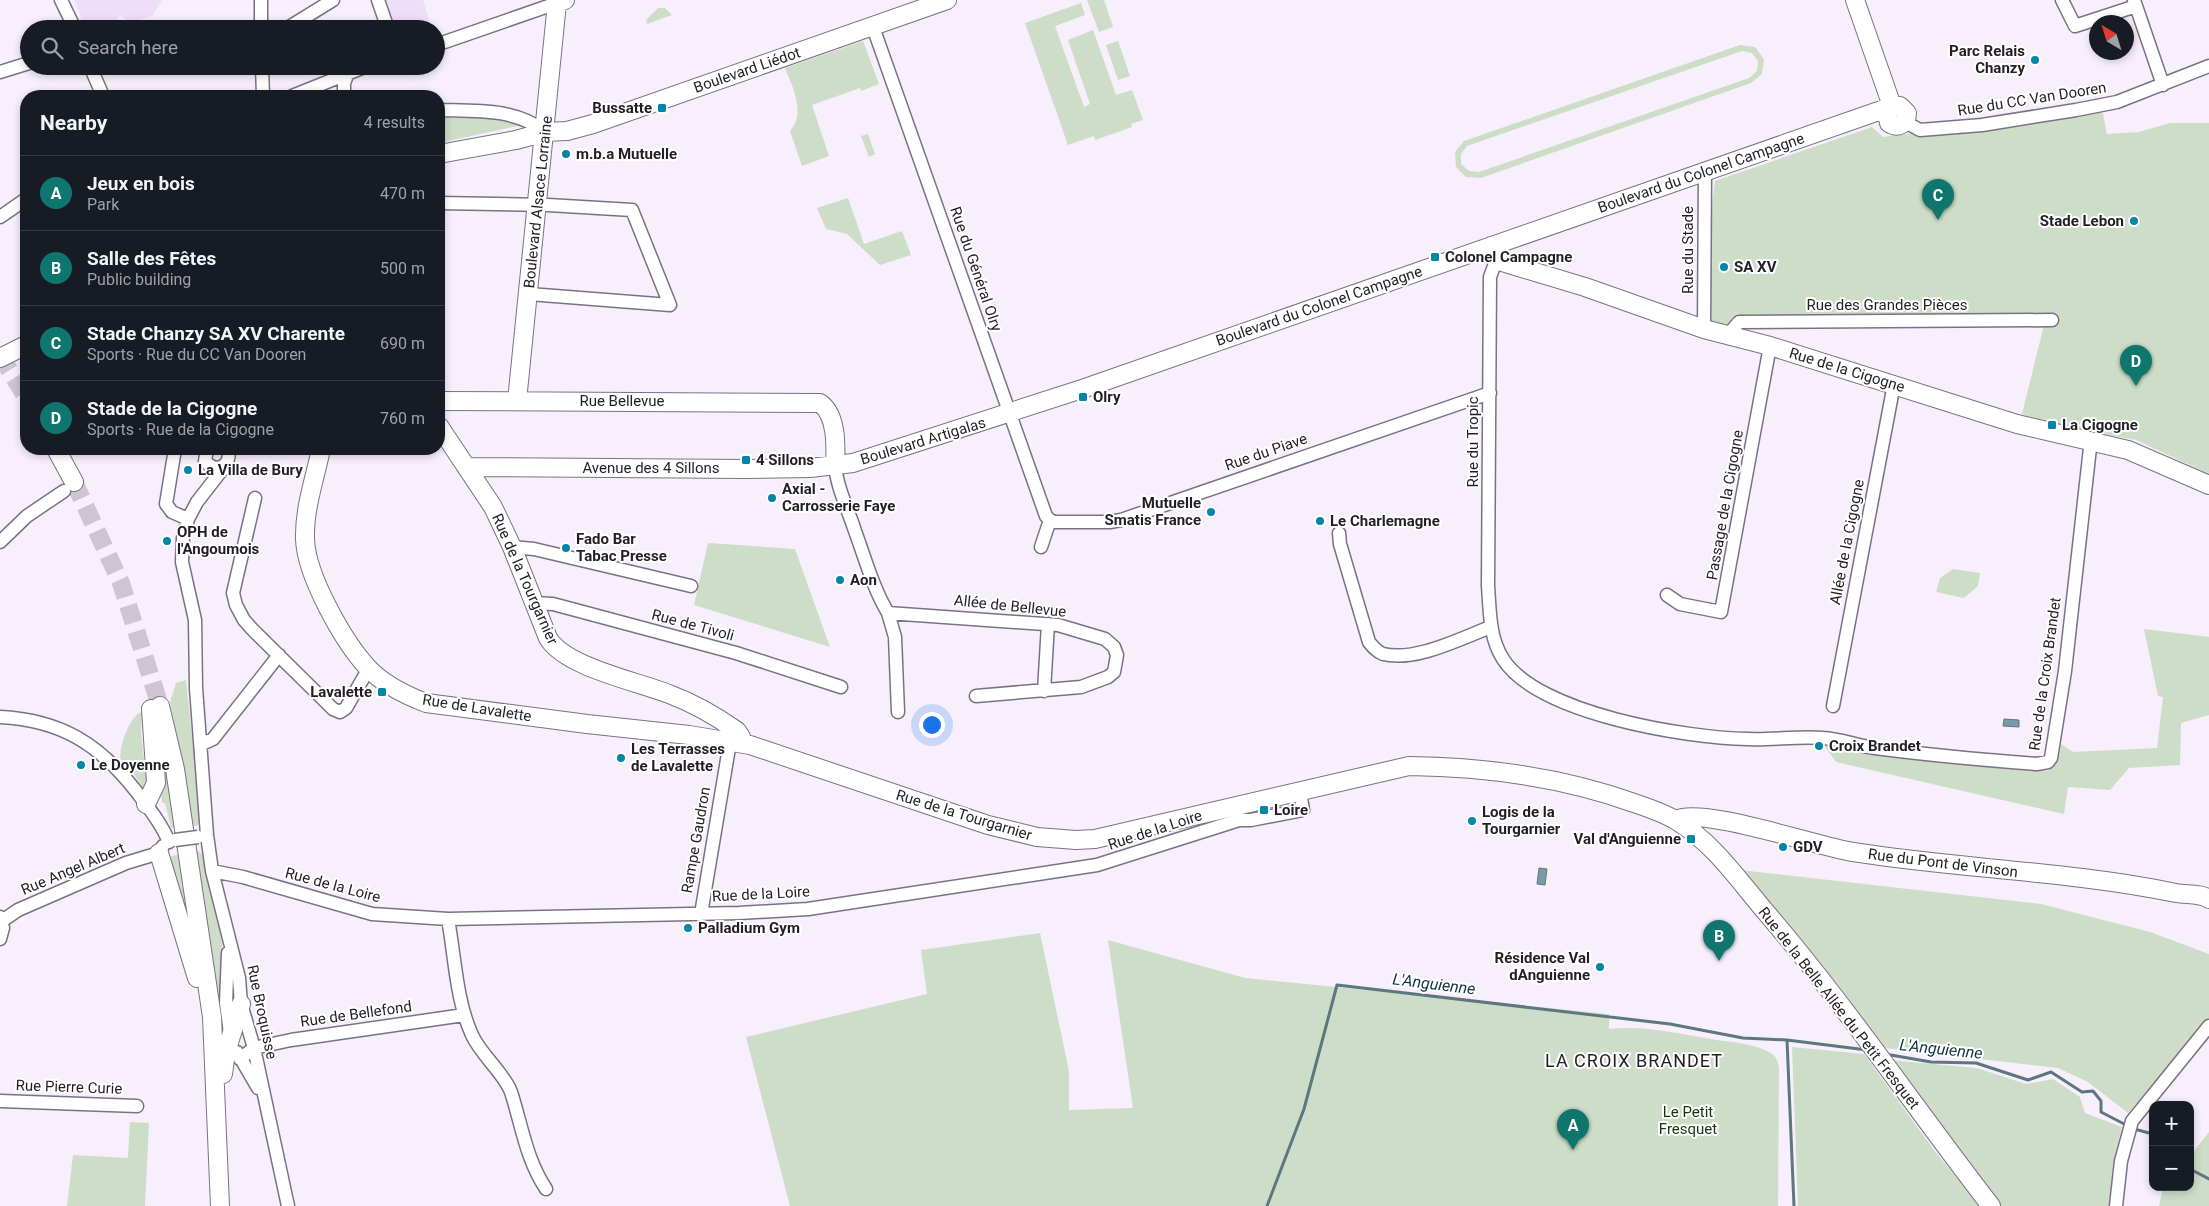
<!DOCTYPE html>
<html lang="en">
<head>
<meta charset="utf-8">
<style>
	body { margin:0; font-family:Roboto,sans-serif; background:#242831; color:#f1f3f6 }
	.controls { position:absolute; right:15px; bottom:15px; display:grid; overflow:hidden; border-radius:10px; box-shadow:0 2px 8px #0003 }
	.controls button { width:45px; height:45px; display:grid; place-items:center; padding:0; border:0; border-bottom:1px solid #363941; background:#171b24; color:#f1f3f6; font:25px sans-serif }
	.compass { position:absolute; left:2089px; top:15px; width:45px; height:45px; border-radius:50%; background:#171b24; box-shadow:0 2px 8px #0003; rotate:322deg }
	.you { position:absolute; left:931px; top:724px; width:18px; height:18px; margin:-12px; border:4px solid #fff; border-radius:50%; background:#1a73e8; box-shadow:0 0 0 8px #1a73e833 }
	.badge { display:grid; place-items:center; width:32px; height:32px; border-radius:50%; background:#0f766e; color:#fff; font-size:16px; font-weight:700 }
	.pin { position:absolute; translate:-50% -41px; filter:drop-shadow(0 1px 2px #0008) }
	.pin::after { content:''; position:absolute; top:26px; width:18px; height:15px; background:inherit; clip-path:polygon(0 0,100% 0,50% 100%) }
	.list { margin:0; padding:0; list-style:none }
	h2 { display:flex; justify-content:space-between; align-items:center; height:65px; margin:0; padding:0 20px; font-size:21px }
	h2 small { font-size:16px; font-weight:400; color:#9ea1a6 }
	.list li { display:grid; grid-template-columns:32px 1fr auto; gap:15px; align-items:center; box-sizing:border-box; height:75px; padding:0 20px; border-top:1px solid #363941 }
	.list b { display:block; font-size:19px; white-space:nowrap }
	.list p { margin:0; font-size:16px; white-space:nowrap; color:#9ea1a6 }
	.list em { font-size:16px; font-style:normal; color:#9ea1a6 }
	.icon { flex:none; width:28px; height:28px; fill:none; stroke:currentColor; stroke-width:2; stroke-linecap:round; stroke-linejoin:round }
	.map { position:relative; flex:none; width:2209px; height:1206px; overflow:hidden }
	.search { position:absolute; background:#171b24; box-shadow:0 2px 8px #0003; left:20px; top:20px; width:425px; height:55px; display:flex; align-items:center; gap:12px; box-sizing:border-box; padding:0 18px; border-radius:28px; color:#9ea1a6; font-size:19px }
	.panel { position:absolute; background:#171b24; box-shadow:0 2px 8px #0003; left:20px; top:90px; width:425px; height:365px; border-radius:20px }
	.map>svg:first-child { display:block }
	.built { fill:#efdefa }
	.green { fill:#cdddc8; fill-rule:evenodd }
	.water { fill:#789ba5; stroke:#5e767f }
	.lines { fill:none; stroke-linecap:round; stroke-linejoin:round }
	.stream { stroke:#5e767f; stroke-width:3 }
	.secondary-tunnel { stroke:#cdc5d1; stroke-width:18; stroke-dasharray:18 9; stroke-linecap:butt }
	.street-casing { stroke:#7c7184; stroke-width:15 }
	.secondary-casing { stroke:#7c7184; stroke-width:20 }
	.street { stroke:#fff; stroke-width:12 }
	.secondary { stroke:#fff; stroke-width:18 }
	.street-bridge-casing { stroke:#7c7184; stroke-width:15; stroke-linecap:butt }
	.street-bridge { stroke:#fff; stroke-width:12 }
	.poi-dot { fill:#0585a8; stroke:#fff; stroke-width:2 }
	.labels { text-anchor:middle; dominant-baseline:central; stroke-width:4; stroke-linejoin:round; paint-order:stroke }
	.poi-label { font-size:15px; font-weight:bold; fill:#231e26; stroke:#fff; text-anchor:start }
	.street-label { font-size:15px; fill:#231e26; stroke:#fff }
	.park-label { font-size:15px; fill:#18330d; stroke:#fff }
	.water-label { font-size:16px; font-style:italic; fill:#10343c; stroke:#fff }
	.quarter-label { font-size:18px; letter-spacing:1px; fill:#231e26; stroke:#fff }
</style>
</head>
<body>
<div class="map">
<svg width="2209" height="1206" viewBox="0 0 2209 1206">
	<rect width="100%" height="100%" fill="#f7effc"/>
	<!-- built -->
	<path class="built" d="M 74,0 L 162,0 L 152,16 L 130,23 L 120,15 L 109,29 L 82,29 L 80,25 L 83,23 Z
		M 383,0 L 423,0 L 432,29 L 393,29 Z"/>
	<!-- green -->
	<path class="green" d="M 1087,0 L 1104,0 L 1113,27 L 1099,32 Z
		M 1081,3 L 1085,15 L 1055,26 L 1084,107 L 1090,104 L 1068,40 L 1093,30 L 1116,95 L 1132,90 L 1143,120 L 1131,124 L 1132,127 L 1095,140 L 1094,136 L 1068,145 L 1025,23 Z
		M 658,8 L 665,8 L 672,15 L 647,24 L 646,20 Z
		M 863,41 L 879,84 L 861,91 L 860,88 L 812,105 L 829,156 L 802,166 L 790,131 C 806,113 793,88 785,68 Z
		M 1118,41 L 1130,76 L 1118,80 L 1106,45 Z
		M 1740,45 L 1755,47 L 1764,59 L 1762,74 L 1751,83 L 1481,178 L 1466,177 L 1456,167 L 1455,152 L 1464,141 ZM 1742,51 L 1752,53 L 1758,61 L 1757,71 L 1749,78 L 1479,172 L 1469,171 L 1461,164 L 1461,154 L 1467,146 Z
		M 2096,109 L 2103,114 L 2107,134 L 2139,132 L 2170,123 L 2209,123 L 2209,474 L 2136,440 L 2039,422 L 2022,414 L 2046,317 L 1740,317 L 1726,330 L 1710,324 L 1706,255 L 1715,181 L 1872,127 L 1883,137 Z
		M 439,118 L 495,118 L 522,125 L 439,143 Z
		M 868,134 L 875,154 L 869,157 L 861,136 Z
		M 848,198 L 864,244 L 902,231 L 911,255 L 880,265 L 847,234 L 826,229 L 817,208 Z
		M 708,543 L 795,549 L 830,647 L 694,605 Z
		M 1953,569 L 1980,573 L 1978,586 L 1964,598 L 1936,592 L 1940,578 Z
		M 2144,629 L 2209,637 L 2209,715 L 2181,723 L 2180,765 L 2129,768 L 2110,790 L 2068,787 L 2064,814 L 1836,762 L 1824,745 L 1889,755 L 2048,771 L 2058,760 L 2061,744 L 2073,752 L 2157,748 L 2163,697 L 2158,696 Z
		M 186,680 L 201,820 L 197,826 L 192,826 L 170,702 L 176,683 Z
		M 142,712 L 141,733 L 147,786 L 144,789 L 129,767 L 121,764 C 117,752 129,715 142,712 Z
		M 158,731 L 178,828 L 171,828 L 165,803 L 162,803 L 158,762 Z
		M 198,851 L 204,856 L 220,925 L 224,963 L 220,1000 L 218,998 L 194,852 Z
		M 180,854 L 198,963 L 167,863 L 172,856 Z
		M 1740,870 L 2041,904 L 2150,932 L 2209,954 L 2209,1018 L 2128,1113 L 2088,1082 L 2058,1068 L 1876,1047 Z
		M 1040,933 L 1069,1071 L 1069,1110 L 1133,1108 L 1108,940 L 1245,978 L 1609,1014 L 1609,1029 C 1645,1025 1681,1034 1716,1040 C 1733,1042 1754,1044 1769,1052 C 1776,1055 1777,1060 1779,1067 L 1778,1206 L 790,1206 L 746,1037 L 927,994 L 921,950 Z
		M 1792,1047 L 1864,1054 L 1934,1150 L 1980,1206 L 1798,1206 Z
		M 1889,1060 L 1977,1068 L 2026,1084 L 2053,1079 L 2080,1097 L 2085,1113 L 2122,1127 L 2115,1154 L 2110,1206 L 2000,1206 Z
		M 130,1122 L 149,1123 L 145,1206 L 67,1206 L 73,1155 L 128,1158 Z
		M 2209,1132 L 2209,1206 L 2159,1206 L 2163,1187 L 2190,1187 L 2190,1156 Z"/>
	<!-- water -->
	<path class="water" d="M 2004,719 L 2019,720 L 2019,727 L 2003,726 Z
		M 1539,868 L 1547,869 L 1545,885 L 1537,884 Z"/>
	<g class="lines">
		<!-- stream -->
		<path class="stream" d="M 1787,1040 L 1794,1206
			M 1885,1054 L 1931,1062 L 1976,1063 L 2028,1080 L 2051,1072 L 2082,1092 L 2093,1091 L 2101,1101 L 2101,1112 L 2128,1126
			M 2134,1129 L 2153,1134
			M 2190,1169 L 2209,1179
			M 1267,1206 L 1304,1109 L 1337,985 L 1670,1024 L 1743,1038 L 1787,1040 L 1867,1050"/>
		<!-- secondary-tunnel -->
		<path class="secondary-tunnel" d="M 0,355 L 26,397
			M 74,482 L 121,583 L 160,706"/>
		<!-- street casing -->
		<g class="street-casing">
			<path id="street" d="M 61,0 L 75,29
				M 378,0 L 388,29
				M 2062,0 L 2075,26 L 2136,6
				M 2134,0 L 2163,85
				M 873,27 L 1046,516 L 1050,520
				M 261,29 L 261,0
				M 286,29 L 333,0
				M 436,45 L 557,3
				M 90,66 L 103,96
				M 262,66 L 263,96
				M 0,72 L 29,63
				M 292,96 L 367,66
				M 344,96 L 344,83 L 348,73
				M 439,110 C 475,111 516,108 545,132
				M 1905,122 L 1920,130 L 1982,125 L 2076,110 L 2117,102 L 2209,66
				M 439,203 L 548,205 L 632,210 L 670,305 L 529,294
				M 0,217 L 26,199
				M 1497,258 L 1490,277 L 1488,586 C 1490,611 1489,637 1503,659 C 1538,714 1686,738 1748,739 C 1773,740 1799,736 1823,738 C 1841,739 1858,746 1875,748 C 1929,755 1983,760 2037,764 L 2048,762 L 2051,758 L 2065,671 L 2091,439
				M 1704,329 L 1705,170
				M 1728,335 L 1739,322 L 2052,320
				M 175,449 L 166,504 L 172,512 L 188,519
				M 207,449 L 205,461 C 217,475 232,465 228,449
				M 835,465 C 837,488 848,509 855,531 C 865,558 873,588 888,613 L 1058,625 L 1105,639 L 1114,647 L 1117,655 L 1114,672 L 1108,677 L 1081,687 L 976,696
				M 225,466 L 197,502 L 188,519 L 183,538 L 182,562 L 195,620 L 196,688 L 207,835 L 212,871 L 239,978 L 241,1004 L 254,1048 L 288,1206
				M 255,498 L 233,593 L 236,605 L 244,620 L 252,629 L 333,709 L 340,712 L 346,708 L 369,668
				M 1050,520 L 1055,522 L 1110,522 L 1121,520 L 1490,393
				M 1339,533 L 1340,544 L 1369,642 C 1373,647 1377,652 1383,654 C 1416,662 1461,638 1491,627
				M 0,542 L 27,516 L 64,491
				M 512,547 L 534,549 L 691,586
				M 1041,547 L 1050,520
				M 1667,595 L 1680,604 L 1721,612 L 1770,346
				M 534,603 L 553,604 L 736,653 L 841,687
				M 888,613 L 895,637 L 898,712
				M 1044,691 L 1048,624
				M 1833,706 L 1894,384
				M 0,717 C 61,720 99,744 136,791 C 148,807 161,823 169,842
				M 202,744 L 213,739 L 279,655
				M 212,871 L 243,877 L 372,914 L 448,919 L 739,913 L 808,909 L 1097,865 L 1239,820 L 1251,820 L 1303,810 L 1300,792
				M 701,914 L 730,742
				M 0,917 L 3,928 L 0,939
				M 448,919 C 455,957 456,1000 472,1035 C 481,1055 504,1073 511,1092 C 522,1126 526,1159 546,1189
				M 2,921 L 18,910 L 126,863 L 159,853 L 163,846
				M 228,953 L 226,1003 L 230,1033
				M 237,1052 L 258,1088
				M 240,1059 L 254,1048 L 291,1040 L 464,1015
				M 0,1101 L 137,1106
				M 2116,1206 L 2121,1161 L 2132,1121 L 2209,1026"/>
		</g>
		<!-- secondary casing -->
		<g class="secondary-casing">
			<path id="secondary" d="M 1855,0 L 1892,106
				M 439,154 L 516,140 L 545,132 L 567,131 L 593,124 L 947,0
				M 1491,246 L 1497,258 L 1502,262 L 1585,287 L 1704,329 L 1770,346 L 2017,424 L 2128,450 L 2209,485
				M 0,358 L 26,345
				M 439,401 L 820,403 C 837,415 836,446 835,465
				M 517,401 L 557,3 L 565,0
				M 439,426 L 493,507 L 512,547 L 548,638 C 565,667 636,681 669,694 C 693,703 716,716 737,731 L 741,737 L 741,743
				M 56,449 L 74,482
				M 321,449 C 315,478 304,509 305,539 C 306,575 343,641 368,668 C 384,685 405,695 426,703 L 587,724 L 689,735 L 750,745 L 988,825 L 1037,837 L 1076,840 L 1095,839 L 1409,766 C 1485,767 1562,777 1634,803 C 1649,808 1664,813 1677,821 C 1713,843 1737,878 1764,910 C 1845,1004 1915,1108 1991,1206
				M 466,467 L 746,469 L 810,468 L 853,463 L 1085,388 L 1893,106 L 1900,106 L 1907,113 C 1907,124 1898,129 1889,123 L 1887,113 L 1890,107
				M 160,706 L 175,769 L 212,1017 L 220,1206
				M 146,804 L 156,783 L 151,709
				M 1676,820 C 1701,806 1819,847 1853,852 C 1960,869 2070,871 2176,893 C 2187,895 2200,893 2209,899
				M 159,853 L 197,978
				M 223,1074 L 226,1052 L 241,1004"/>
		</g>
		<!-- street -->
		<use href="#street" class="street"/>
		<!-- secondary -->
		<use href="#secondary" class="secondary"/>
		<!-- street-bridge casing -->
		<g class="street-bridge-casing">
			<path id="street-bridge" d="M 175,840 L 198,837"/>
		</g>
		<!-- street-bridge -->
		<use href="#street-bridge" class="street-bridge"/>
	</g>
	<!-- markers -->
	<g class="poi-dot">
		<circle cx="2035" cy="60" r="5"/>
		<rect x="657" y="103" width="10" height="10" rx="2.5"/>
		<circle cx="566" cy="154" r="5"/>
		<circle cx="2134" cy="221" r="5"/>
		<rect x="1430" y="252" width="10" height="10" rx="2.5"/>
		<circle cx="1724" cy="267" r="5"/>
		<rect x="1078" y="392" width="10" height="10" rx="2.5"/>
		<rect x="2047" y="420" width="10" height="10" rx="2.5"/>
		<rect x="741" y="455" width="10" height="10" rx="2.5"/>
		<circle cx="188" cy="470" r="5"/>
		<circle cx="772" cy="498" r="5"/>
		<circle cx="1211" cy="512" r="5"/>
		<circle cx="1320" cy="521" r="5"/>
		<circle cx="167" cy="541" r="5"/>
		<circle cx="566" cy="548" r="5"/>
		<circle cx="840" cy="580" r="5"/>
		<rect x="377" y="687" width="10" height="10" rx="2.5"/>
		<circle cx="1819" cy="746" r="5"/>
		<circle cx="621" cy="758" r="5"/>
		<circle cx="81" cy="765" r="5"/>
		<rect x="1259" y="805" width="10" height="10" rx="2.5"/>
		<circle cx="1472" cy="821" r="5"/>
		<rect x="1686" y="834" width="10" height="10" rx="2.5"/>
		<circle cx="1783" cy="847" r="5"/>
		<circle cx="688" cy="928" r="5"/>
		<circle cx="1600" cy="967" r="5"/>
	</g>
	<g class="labels">
		<!-- poi labels -->
		<g class="poi-label">
			<text x="2025" y="51" text-anchor="end">Parc Relais<tspan x="2025" dy="17">Chanzy</tspan></text>
			<text x="652" y="108" text-anchor="end">Bussatte</text>
			<text x="576" y="154">m.b.a Mutuelle</text>
			<text x="2124" y="221" text-anchor="end">Stade Lebon</text>
			<text x="1445" y="257">Colonel Campagne</text>
			<text x="1734" y="267">SA XV</text>
			<text x="1093" y="397">Olry</text>
			<text x="2062" y="425">La Cigogne</text>
			<text x="756" y="460">4 Sillons</text>
			<text x="198" y="470">La Villa de Bury</text>
			<text x="782" y="489">Axial -<tspan x="782" dy="17">Carrosserie Faye</tspan></text>
			<text x="1201" y="503" text-anchor="end">Mutuelle<tspan x="1201" dy="17">Smatis France</tspan></text>
			<text x="1330" y="521">Le Charlemagne</text>
			<text x="177" y="532">OPH de<tspan x="177" dy="17">l'Angoumois</tspan></text>
			<text x="576" y="539">Fado Bar<tspan x="576" dy="17">Tabac Presse</tspan></text>
			<text x="850" y="580">Aon</text>
			<text x="372" y="692" text-anchor="end">Lavalette</text>
			<text x="1829" y="746">Croix Brandet</text>
			<text x="631" y="749">Les Terrasses<tspan x="631" dy="17">de Lavalette</tspan></text>
			<text x="91" y="765">Le Doyenne</text>
			<text x="1274" y="810">Loire</text>
			<text x="1482" y="812">Logis de la<tspan x="1482" dy="17">Tourgarnier</tspan></text>
			<text x="1681" y="839" text-anchor="end">Val d'Anguienne</text>
			<text x="1793" y="847">GDV</text>
			<text x="698" y="928">Palladium Gym</text>
			<text x="1590" y="958" text-anchor="end">Résidence Val<tspan x="1590" dy="17">dAnguienne</tspan></text>
		</g>
		<!-- street labels -->
		<g class="street-label">
			<text transform="translate(747 70) rotate(-19)">Boulevard Liédot</text>
			<text transform="translate(2032 99) rotate(-9)">Rue du CC Van Dooren</text>
			<text transform="translate(1701 173) rotate(-19)">Boulevard du Colonel Campagne</text>
			<text transform="translate(538 202) rotate(-84)">Boulevard Alsace Lorraine</text>
			<text transform="translate(1688 250) rotate(-90)">Rue du Stade</text>
			<text transform="translate(976 269) rotate(71)">Rue du Général Olry</text>
			<text x="1887" y="305">Rue des Grandes Pièces</text>
			<text transform="translate(1319 306) rotate(-19)">Boulevard du Colonel Campagne</text>
			<text transform="translate(1847 370) rotate(17)">Rue de la Cigogne</text>
			<text x="622" y="401">Rue Bellevue</text>
			<text transform="translate(923 441) rotate(-17)">Boulevard Artigalas</text>
			<text transform="translate(1473 442) rotate(-90)">Rue du Tropic</text>
			<text transform="translate(1266 452) rotate(-19)">Rue du Piave</text>
			<text x="651" y="468">Avenue des 4 Sillons</text>
			<text transform="translate(1725 505) rotate(-80)">Passage de la Cigogne</text>
			<text transform="translate(1847 542) rotate(-79)">Allée de la Cigogne</text>
			<text transform="translate(525 579) rotate(66)">Rue de la Tourgarnier</text>
			<text transform="translate(1010 606) rotate(6)">Allée de Bellevue</text>
			<text transform="translate(693 625) rotate(15)">Rue de Tivoli</text>
			<text transform="translate(2045 674) rotate(-82)">Rue de la Croix Brandet</text>
			<text transform="translate(477 708) rotate(9)">Rue de Lavalette</text>
			<text transform="translate(964 815) rotate(17)">Rue de la Tourgarnier</text>
			<text transform="translate(1155 830) rotate(-18)">Rue de la Loire</text>
			<text transform="translate(696 840) rotate(-80)">Rampe Gaudron</text>
			<text transform="translate(1943 863) rotate(7)">Rue du Pont de Vinson</text>
			<text transform="translate(73 869) rotate(-23)">Rue Angel Albert</text>
			<text transform="translate(333 885) rotate(15)">Rue de la Loire</text>
			<text transform="translate(761 894) rotate(-3)">Rue de la Loire</text>
			<text transform="translate(1839 1008) rotate(52)">Rue de la Belle Allée du Petit Fresquet</text>
			<text transform="translate(262 1012) rotate(78)">Rue Broquisse</text>
			<text transform="translate(356 1014) rotate(-8)">Rue de Bellefond</text>
			<text transform="translate(69 1087) rotate(2)">Rue Pierre Curie</text>
		</g>
		<!-- park labels -->
		<g class="park-label">
			<text x="1688" y="1112">Le Petit<tspan x="1688" dy="17">Fresquet</tspan></text>
		</g>
		<!-- water labels -->
		<g class="water-label">
			<text transform="translate(1434 984) rotate(7)">L'Anguienne</text>
			<text transform="translate(1941 1049) rotate(6)">L'Anguienne</text>
		</g>
		<!-- quarter labels -->
		<g class="quarter-label">
			<text x="1634" y="1060">LA CROIX BRANDET</text>
		</g>
	</g>
</svg>
<div class="controls">
<button>+</button>
<button>−</button>
</div>
<svg class="compass" viewBox="-18 -18 36 36"><path d="M0-13l5 13h-10z" fill="#e53935"/><path d="M0 13l5-13h-10z" fill="#9ea1a6"/></svg>
<div class="you"></div>
<div class="pin badge" style="left:1573px;top:1150px">A</div>
<div class="pin badge" style="left:1719px;top:961px">B</div>
<div class="pin badge" style="left:1938px;top:220px">C</div>
<div class="pin badge" style="left:2136px;top:386px">D</div>
<div class="search"><svg class="icon" aria-label="search" viewBox="0 0 24 24"><circle cx="10" cy="10" r="6"/><path d="M15 15l6 6"/></svg>Search here</div>
<section class="panel">
<h2>Nearby<small>4 results</small></h2>
<ul class="list">
<li><span class="badge">A</span><div><b>Jeux en bois</b><p>Park</p></div><em>470 m</em></li>
<li><span class="badge">B</span><div><b>Salle des Fêtes</b><p>Public building</p></div><em>500 m</em></li>
<li><span class="badge">C</span><div><b>Stade Chanzy SA XV Charente</b><p>Sports · Rue du CC Van Dooren</p></div><em>690 m</em></li>
<li><span class="badge">D</span><div><b>Stade de la Cigogne</b><p>Sports · Rue de la Cigogne</p></div><em>760 m</em></li>
</ul>
</section>
</div>
</body>
</html>
